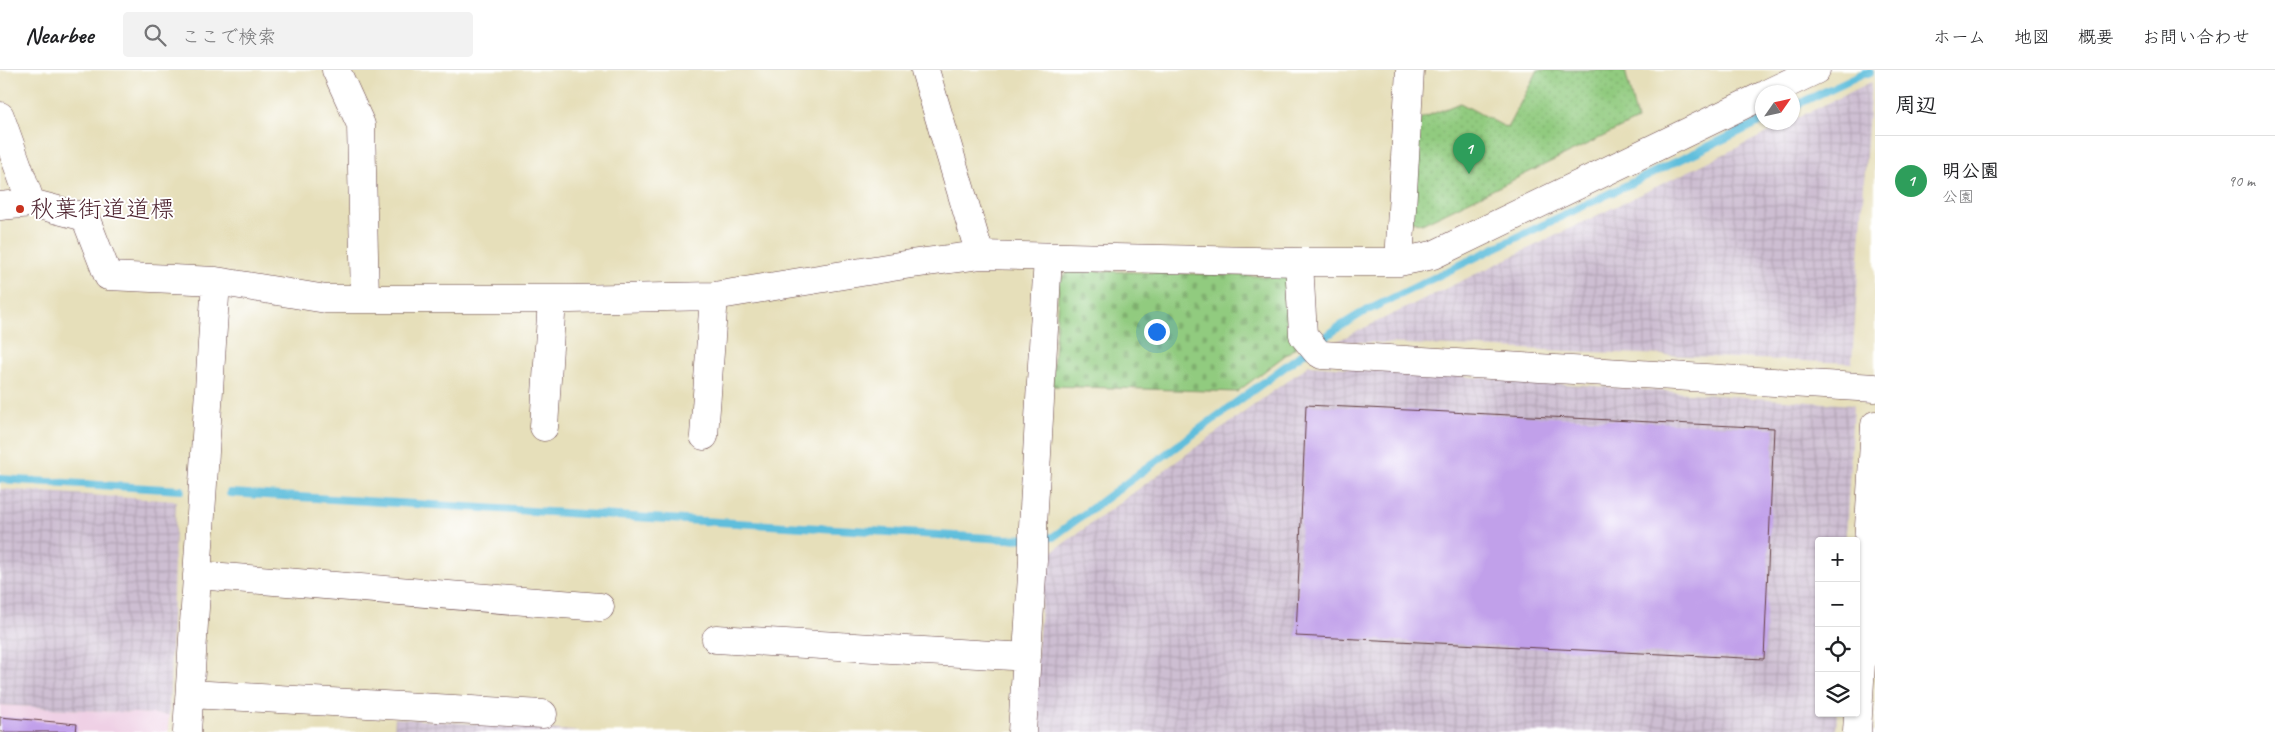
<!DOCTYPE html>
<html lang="ja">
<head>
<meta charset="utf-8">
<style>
	body { margin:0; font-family:Caveat,"Klee One",sans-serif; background:#f2f2f2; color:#202124 }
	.controls { position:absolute; right:15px; bottom:15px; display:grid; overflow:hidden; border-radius:5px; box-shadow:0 1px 4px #0004 }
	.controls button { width:45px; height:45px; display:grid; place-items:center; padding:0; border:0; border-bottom:1px solid #e0e0e0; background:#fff; color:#202124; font:25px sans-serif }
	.compass { position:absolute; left:1755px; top:15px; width:45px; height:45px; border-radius:50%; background:#fff; box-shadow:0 1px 4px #0004; rotate:56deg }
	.you { position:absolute; left:1156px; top:261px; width:18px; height:18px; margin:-12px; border:4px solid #fff; border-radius:50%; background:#1a73e8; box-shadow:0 0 0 8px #1a73e833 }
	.badge { display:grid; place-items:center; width:32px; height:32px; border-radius:50%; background:#2563eb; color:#fff; font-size:16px; font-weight:700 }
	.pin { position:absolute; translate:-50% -41px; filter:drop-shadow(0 1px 2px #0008) }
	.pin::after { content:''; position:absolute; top:26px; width:18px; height:15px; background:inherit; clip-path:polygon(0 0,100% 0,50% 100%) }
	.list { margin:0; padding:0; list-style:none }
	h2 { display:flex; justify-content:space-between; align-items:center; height:65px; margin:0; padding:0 20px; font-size:21px }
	h2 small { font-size:16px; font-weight:400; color:#757577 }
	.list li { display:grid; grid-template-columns:32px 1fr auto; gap:15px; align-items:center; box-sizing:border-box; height:90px; padding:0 20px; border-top:1px solid #e0e0e0 }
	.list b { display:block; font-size:19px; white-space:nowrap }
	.list p { margin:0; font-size:16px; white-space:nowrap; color:#757577 }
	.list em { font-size:16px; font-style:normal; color:#757577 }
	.icon { flex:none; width:28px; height:28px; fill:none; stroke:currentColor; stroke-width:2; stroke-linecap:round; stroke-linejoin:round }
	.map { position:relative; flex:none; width:1875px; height:662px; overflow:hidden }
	header { display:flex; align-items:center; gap:30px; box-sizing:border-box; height:70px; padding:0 25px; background:#fff; border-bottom:1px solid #e0e0e0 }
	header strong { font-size:24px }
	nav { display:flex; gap:28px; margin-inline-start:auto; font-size:18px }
	.search { width:350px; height:45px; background:#f2f2f2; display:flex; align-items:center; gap:12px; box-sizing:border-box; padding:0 18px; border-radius:5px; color:#757577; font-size:19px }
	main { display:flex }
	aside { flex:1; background:#fff }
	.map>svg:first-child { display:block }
	.built { fill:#efd0e5 }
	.industrial { fill:url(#industrial-grid) }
	.cemetery { fill:url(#cemetery-stones); stroke:#6e7555 }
	.park { fill:url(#park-dots); stroke:#6e7555 }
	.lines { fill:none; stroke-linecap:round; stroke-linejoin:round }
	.stream { stroke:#5ebedc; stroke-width:8 }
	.building { fill:#c1a0ea }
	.minor-casing { stroke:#613c40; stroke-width:29 }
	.minor { stroke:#fff; stroke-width:28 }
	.poi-dot { fill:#c8321e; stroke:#fff; stroke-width:2 }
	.labels { text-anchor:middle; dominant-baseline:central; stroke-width:4; stroke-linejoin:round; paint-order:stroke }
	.poi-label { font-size:24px; fill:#4a1f2b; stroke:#fff; text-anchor:start }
</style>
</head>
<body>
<header>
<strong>Nearbee</strong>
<div class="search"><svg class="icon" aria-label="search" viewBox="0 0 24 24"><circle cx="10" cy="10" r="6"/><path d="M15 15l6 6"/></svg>ここで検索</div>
<nav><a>ホーム</a><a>地図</a><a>概要</a><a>お問い合わせ</a></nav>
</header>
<main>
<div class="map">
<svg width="1875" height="662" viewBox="0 0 1875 662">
	<defs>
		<pattern id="industrial-grid" width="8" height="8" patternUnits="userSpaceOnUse" patternTransform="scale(1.25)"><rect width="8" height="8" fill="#cdbed2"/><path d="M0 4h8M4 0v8" fill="none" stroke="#b2a3b4"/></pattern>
		<pattern id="cemetery-stones" width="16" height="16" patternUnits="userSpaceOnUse" patternTransform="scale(1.25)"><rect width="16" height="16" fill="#91cb7f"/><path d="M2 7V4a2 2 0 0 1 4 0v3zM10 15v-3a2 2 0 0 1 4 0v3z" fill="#7fae6e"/></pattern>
		<pattern id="park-dots" width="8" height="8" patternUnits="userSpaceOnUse" patternTransform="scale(1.25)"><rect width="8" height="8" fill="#91cb7f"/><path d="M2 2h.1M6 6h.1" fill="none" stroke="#7fae6e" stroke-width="1.8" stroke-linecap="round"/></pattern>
	</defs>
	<rect width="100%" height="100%" fill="#fff"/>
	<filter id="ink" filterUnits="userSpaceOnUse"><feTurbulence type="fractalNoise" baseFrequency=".02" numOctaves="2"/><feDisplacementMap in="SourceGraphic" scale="10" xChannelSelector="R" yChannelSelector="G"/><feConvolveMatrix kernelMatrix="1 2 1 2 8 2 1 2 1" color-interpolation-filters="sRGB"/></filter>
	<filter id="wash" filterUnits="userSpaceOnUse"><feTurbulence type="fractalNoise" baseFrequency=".0096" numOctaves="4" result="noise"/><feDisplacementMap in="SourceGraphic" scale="20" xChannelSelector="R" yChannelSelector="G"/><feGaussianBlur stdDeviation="1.12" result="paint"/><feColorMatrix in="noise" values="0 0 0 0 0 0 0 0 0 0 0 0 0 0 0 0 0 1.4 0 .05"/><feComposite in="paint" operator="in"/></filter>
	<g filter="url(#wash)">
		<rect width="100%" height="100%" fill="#e6dfba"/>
		<!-- built -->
		<path class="built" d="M 0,635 L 169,645 L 168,662 L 0,662 Z"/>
		<!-- industrial -->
		<path class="industrial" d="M 1871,12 L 1852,293 L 1337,271 L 1788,53 L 1792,52 L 1793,50 Z
			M 1309,295 L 1853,335 L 1846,471 L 1819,471 L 1819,643 L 1837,643 L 1836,662 L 1031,662 L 1045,487 Z
			M 0,419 L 176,431 L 169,645 L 0,635 Z
			M 395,648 L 585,662 L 394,662 Z"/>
		<!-- cemetery -->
		<path class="cemetery" d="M 1070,200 L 1292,207 L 1296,277 L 1237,322 L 1052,316 L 1059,210 Z"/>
		<!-- park -->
		<path class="park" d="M 1538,0 L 1625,0 L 1637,50 L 1422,154 L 1409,150 L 1417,50 L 1460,33 L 1507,58 Z"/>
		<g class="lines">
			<!-- stream -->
			<path class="stream" d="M 1792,37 L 1864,3 L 1870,3
				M 0,409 L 181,420
				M 230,423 L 1006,469 L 1053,467 L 1339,257 L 1362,243 L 1499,176 L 1762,51"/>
		</g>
		<g id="blocks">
			<!-- building -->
			<path class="building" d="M 1306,335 L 1774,358 L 1764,589 L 1296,566 Z
				M 0,647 L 77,654 L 76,662 L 0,662 Z"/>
		</g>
	</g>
	<g filter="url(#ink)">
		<use href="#blocks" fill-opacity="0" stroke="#613c40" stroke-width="1"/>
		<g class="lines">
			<!-- minor casing -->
			<g class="minor-casing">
				<path id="minor" d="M 336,0 L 361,55 L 365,229
					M 925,0 L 980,185
					M 1770,22 L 1816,0
					M 0,46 L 31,133
					M 0,136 L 31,133 L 85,147 L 108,206 L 216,211 L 326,229 L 571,229 L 714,226 L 911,194 L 980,185 L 1299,192 L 1399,192 L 1433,185 L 1762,26
					M 1299,192 L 1303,265 L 1317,282 L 1322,285 L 1875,318
					M 1399,192 L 1410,0
					M 544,357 L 552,229
					M 704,366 L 714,226
					M 197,505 L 600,537
					M 716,569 L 1027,587
					M 190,624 L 543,644
					M 187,662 L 216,211
					M 1022,662 L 1033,490 L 1033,456 L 1048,187
					M 1857,662 L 1875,355"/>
			</g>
			<!-- minor -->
			<use href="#minor" class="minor"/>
		</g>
	</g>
	<!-- markers -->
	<circle class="poi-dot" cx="20" cy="139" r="5"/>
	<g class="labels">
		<!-- poi labels -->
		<g class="poi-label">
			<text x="30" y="139">秋葉街道道標</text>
		</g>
	</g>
</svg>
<div class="controls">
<button>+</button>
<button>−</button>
<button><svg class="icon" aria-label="locate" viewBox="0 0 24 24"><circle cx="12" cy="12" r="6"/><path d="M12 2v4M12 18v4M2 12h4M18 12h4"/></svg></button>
<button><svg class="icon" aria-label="layers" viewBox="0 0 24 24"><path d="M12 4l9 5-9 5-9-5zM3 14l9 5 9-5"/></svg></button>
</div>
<svg class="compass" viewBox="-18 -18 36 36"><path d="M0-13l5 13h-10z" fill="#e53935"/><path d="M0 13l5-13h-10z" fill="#757577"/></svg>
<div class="you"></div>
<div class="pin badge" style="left:1469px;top:104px;background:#2e9e5b">1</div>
</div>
<aside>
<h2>周辺<small></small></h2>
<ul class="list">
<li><span class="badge" style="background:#2e9e5b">1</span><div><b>明公園</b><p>公園</p></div><em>90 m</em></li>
</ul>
</aside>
</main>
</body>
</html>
